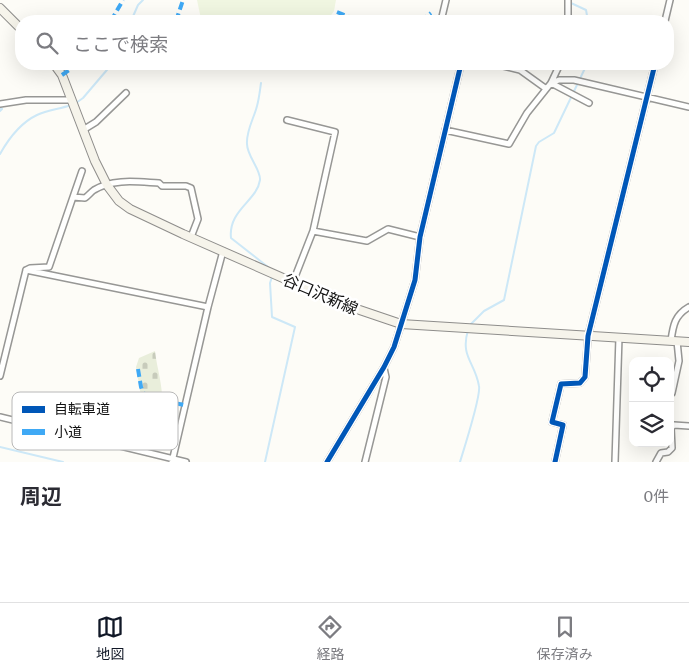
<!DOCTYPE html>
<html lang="ja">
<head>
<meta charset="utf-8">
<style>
	body { margin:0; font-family:Literata,"Noto Sans JP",serif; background:#f7f7f7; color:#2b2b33 }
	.controls { position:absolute; right:15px; bottom:15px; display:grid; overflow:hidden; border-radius:10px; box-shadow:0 5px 20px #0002 }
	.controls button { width:45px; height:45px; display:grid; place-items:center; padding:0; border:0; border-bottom:1px solid #e1e1e2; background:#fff; color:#2b2b33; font:25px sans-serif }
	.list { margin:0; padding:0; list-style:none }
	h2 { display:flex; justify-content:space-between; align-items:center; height:65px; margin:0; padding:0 20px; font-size:21px }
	h2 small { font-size:16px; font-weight:400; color:#7c7c81 }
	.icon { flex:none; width:28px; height:28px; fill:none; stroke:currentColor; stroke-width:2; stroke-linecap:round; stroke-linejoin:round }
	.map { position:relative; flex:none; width:689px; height:462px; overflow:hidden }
	.search { position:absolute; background:#fff; box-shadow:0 5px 20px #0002; left:15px; right:15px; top:15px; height:55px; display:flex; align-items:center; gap:12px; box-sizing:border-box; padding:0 18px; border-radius:20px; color:#7c7c81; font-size:19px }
	.sheet { height:140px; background:#fff }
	nav { display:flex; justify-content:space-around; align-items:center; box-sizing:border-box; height:70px; border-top:1px solid #e1e1e2; background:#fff; font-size:14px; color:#7c7c81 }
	nav a { display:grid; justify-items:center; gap:2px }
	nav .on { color:#111827 }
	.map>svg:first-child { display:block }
	.cemetery { fill:url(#cemetery-stones) }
	.pitch { fill:#f0f6e1 }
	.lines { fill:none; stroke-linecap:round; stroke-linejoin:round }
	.stream { stroke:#cde8f7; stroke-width:2 }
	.minor-casing { stroke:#979795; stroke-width:8 }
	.secondary-casing { stroke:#8e8d8b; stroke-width:10 }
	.minor { stroke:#fffffe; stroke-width:5 }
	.secondary { stroke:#f6f4eb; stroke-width:8 }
	.quiet { stroke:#3fa9f5; stroke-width:4; stroke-dasharray:8 4; stroke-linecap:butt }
	.cycleway-casing { stroke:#fff; stroke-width:8 }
	.cycleway { stroke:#0057b8; stroke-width:5 }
	.labels { text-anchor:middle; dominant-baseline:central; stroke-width:5; stroke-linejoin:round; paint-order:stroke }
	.street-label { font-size:16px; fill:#111; stroke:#fff }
	.key { fill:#fff; stroke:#b8b8b8; stroke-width:1 }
	.key-label { font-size:14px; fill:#111 }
</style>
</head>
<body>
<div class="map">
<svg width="689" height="462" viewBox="0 0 689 462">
	<defs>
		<pattern id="cemetery-stones" width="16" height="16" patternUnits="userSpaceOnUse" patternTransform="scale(1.25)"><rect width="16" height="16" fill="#e9eedb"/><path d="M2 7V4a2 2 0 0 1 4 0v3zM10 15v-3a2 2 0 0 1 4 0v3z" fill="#c7cbbb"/></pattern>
	</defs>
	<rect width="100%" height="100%" fill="#fdfcf7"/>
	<!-- cemetery -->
	<path class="cemetery" d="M 155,351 C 157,369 163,385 162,403 L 141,396 L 136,367 L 139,358 Z"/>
	<!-- pitch -->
	<path class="pitch" d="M 197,0 L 336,0 L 334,11 L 327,21 L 204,21 L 201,19 Z"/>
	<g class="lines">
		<!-- stream -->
		<path class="stream" d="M 571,0 L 571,3 L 586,10 L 588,21
			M 131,21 L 138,5 L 143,0
			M 261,83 C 260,90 259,99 257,106 C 254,118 246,131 247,144 C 247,156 261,170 260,180 C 257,201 228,210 231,238 L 268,267
			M 76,103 L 83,98 L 112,64
			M 0,108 L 2,109 L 0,111
			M 0,154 C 9,138 20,123 37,115 C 48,110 60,109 71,105
			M 470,325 L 484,311 L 504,300 L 536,146 L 539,142 L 554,133 L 587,64
			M 0,447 L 63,462
			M 265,462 L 295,327 L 272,317 L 270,283 L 272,277
			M 460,462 C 464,449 481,396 479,386 C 475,362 460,357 468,330"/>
		<!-- minor casing -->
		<g class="minor-casing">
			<path id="minor" d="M 568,0 L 568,21
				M 441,21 L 446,0
				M 665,21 L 670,0
				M 495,64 L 520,70 L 545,88
				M 551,83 L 559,80 L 574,80 L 689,107
				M 551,83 L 589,103
				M 0,104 L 26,100 L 72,100
				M 287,120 L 335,132 L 313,231 L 293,282
				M 83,130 L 96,122 L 126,93
				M 445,130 L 509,144 L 527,113 L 551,83 L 560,64
				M 73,197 L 82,171
				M 313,231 L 367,241 L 388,229 L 420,237
				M 26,270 L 30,268 L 49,267 L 73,197 L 85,198 C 88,196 91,192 94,190 C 113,178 139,182 159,183 L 162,186 L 186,186 L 191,188 L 198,219 L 191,237
				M 671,341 C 673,325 675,315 689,307
				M 0,376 L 26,270 L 208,307
				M 672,393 L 679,361 L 677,341
				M 0,417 L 186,462
				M 172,462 L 208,307 L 223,251
				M 327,462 L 384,367 L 394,347 L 415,280 L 420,237 L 461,64
				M 365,462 L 386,377 L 384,368
				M 555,462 L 563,425 L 552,422 L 561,384 L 580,383 L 585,377 L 588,336 L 655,64
				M 615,462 L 619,337
				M 656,462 L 661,453 L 668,452 L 672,448 L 671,428 L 674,425 L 689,426"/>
		</g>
		<!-- secondary casing -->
		<g class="secondary-casing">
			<path id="secondary" d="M 0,8 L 21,29
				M 54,64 L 62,75 L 95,161 L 107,185 L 119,201 L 130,209 L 183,234 L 342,304 L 401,324 L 689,342"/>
		</g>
		<!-- minor -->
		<use href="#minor" class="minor"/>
		<!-- secondary -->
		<use href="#secondary" class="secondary"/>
		<!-- quiet -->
		<path class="quiet" d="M 337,12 L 359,21
			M 111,21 L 123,0
			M 176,21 L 183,0
			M 420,21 L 431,13
			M 62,75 L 78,64
			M 138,369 L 141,387 L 145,397 L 184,405"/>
		<!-- cycleway casing -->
		<g class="cycleway-casing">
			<path id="cycleway" d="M 327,462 L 384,367 L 394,347 L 415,280 L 420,237 L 461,64
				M 555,462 L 563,425 L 552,422 L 561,384 L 580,383 L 585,377 L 588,336 L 655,64"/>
		</g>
		<!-- cycleway -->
		<use href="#cycleway" class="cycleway"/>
	</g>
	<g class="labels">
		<!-- street labels -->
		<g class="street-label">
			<text transform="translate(321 293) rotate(23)">谷口沢新線</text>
		</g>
	</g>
	<!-- legend -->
	<rect x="12" y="392" width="166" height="58" rx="8" class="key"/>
	<rect x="22" y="406" width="23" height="7" fill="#0057b8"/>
	<rect x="22" y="429" width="23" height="6" fill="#3fa9f5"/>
	<g class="key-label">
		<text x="54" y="414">自転車道</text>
		<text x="54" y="437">小道</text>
	</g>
</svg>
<div class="controls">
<button><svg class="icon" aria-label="locate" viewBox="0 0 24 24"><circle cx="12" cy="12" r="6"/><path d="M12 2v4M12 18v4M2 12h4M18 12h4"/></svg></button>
<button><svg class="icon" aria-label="layers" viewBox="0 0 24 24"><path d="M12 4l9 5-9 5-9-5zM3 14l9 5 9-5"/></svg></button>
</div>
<div class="search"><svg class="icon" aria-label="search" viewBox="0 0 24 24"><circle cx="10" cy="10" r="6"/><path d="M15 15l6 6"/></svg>ここで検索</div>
</div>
<section class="sheet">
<h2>周辺<small>0件</small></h2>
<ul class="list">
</ul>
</section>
<nav>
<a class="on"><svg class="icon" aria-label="map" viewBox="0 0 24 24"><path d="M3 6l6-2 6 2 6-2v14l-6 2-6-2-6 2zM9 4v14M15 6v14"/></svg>地図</a>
<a><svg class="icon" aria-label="directions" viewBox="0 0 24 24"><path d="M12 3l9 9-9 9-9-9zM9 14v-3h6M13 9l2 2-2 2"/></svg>経路</a>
<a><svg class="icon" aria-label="saved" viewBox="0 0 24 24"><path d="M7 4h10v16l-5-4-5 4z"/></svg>保存済み</a>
</nav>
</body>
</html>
